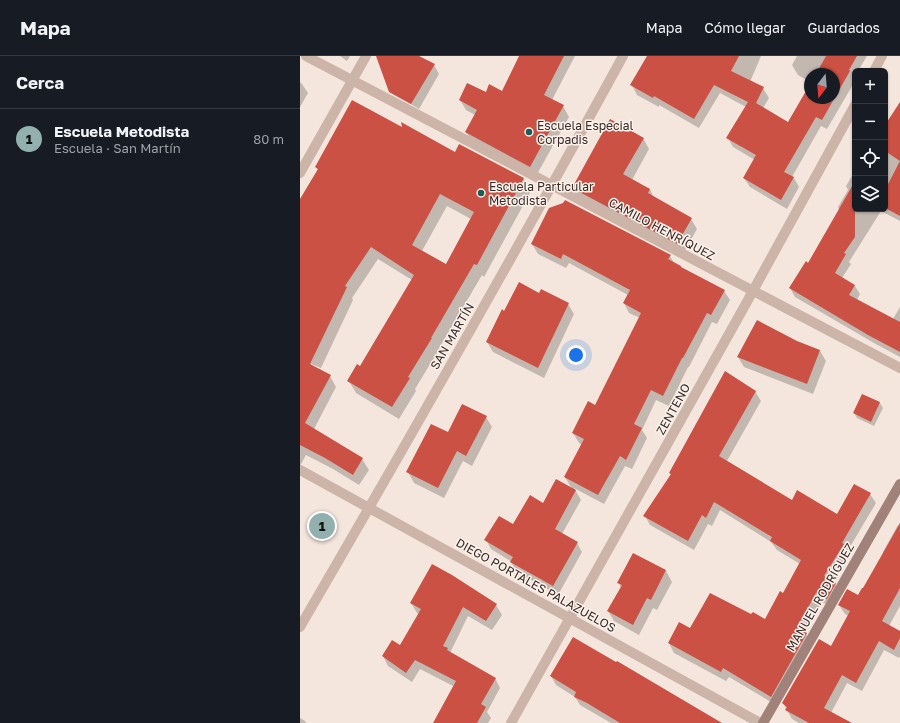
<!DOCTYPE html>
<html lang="es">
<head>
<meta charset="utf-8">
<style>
	body { margin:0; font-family:"Golos Text",sans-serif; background:#20242c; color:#f1f3f6 }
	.controls { position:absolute; right:12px; top:12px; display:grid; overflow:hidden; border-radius:6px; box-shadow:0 1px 3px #0004 }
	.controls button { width:36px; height:36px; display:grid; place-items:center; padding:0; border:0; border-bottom:1px solid #363941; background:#171b24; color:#f1f3f6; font:20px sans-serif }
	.compass { position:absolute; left:504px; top:12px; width:36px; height:36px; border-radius:50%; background:#171b24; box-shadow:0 1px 3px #0004; rotate:196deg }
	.you { position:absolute; left:276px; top:299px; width:14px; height:14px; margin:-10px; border:3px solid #fff; border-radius:50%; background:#1a73e8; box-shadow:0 0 0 6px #1a73e833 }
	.badge { display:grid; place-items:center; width:26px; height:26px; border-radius:50%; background:#91b0ae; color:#111; font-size:13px; font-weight:700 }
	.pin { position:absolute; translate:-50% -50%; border:2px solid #fff; box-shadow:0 1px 4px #0006 }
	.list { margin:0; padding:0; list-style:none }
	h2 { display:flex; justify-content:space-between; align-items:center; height:52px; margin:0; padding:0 16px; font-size:17px }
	h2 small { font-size:13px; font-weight:400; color:#9ea1a6 }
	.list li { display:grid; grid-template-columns:26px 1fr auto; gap:12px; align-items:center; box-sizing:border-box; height:60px; padding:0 16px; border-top:1px solid #363941 }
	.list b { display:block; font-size:15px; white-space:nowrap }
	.list p { margin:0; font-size:13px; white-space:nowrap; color:#9ea1a6 }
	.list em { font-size:13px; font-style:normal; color:#9ea1a6 }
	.icon { flex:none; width:22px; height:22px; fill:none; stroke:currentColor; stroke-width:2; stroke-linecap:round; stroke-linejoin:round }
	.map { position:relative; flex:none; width:600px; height:667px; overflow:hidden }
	header { display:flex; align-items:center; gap:24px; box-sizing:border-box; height:56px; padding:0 20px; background:#171b24; border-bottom:1px solid #363941 }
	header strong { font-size:19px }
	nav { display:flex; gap:22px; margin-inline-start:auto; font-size:14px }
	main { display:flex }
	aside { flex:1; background:#171b24 }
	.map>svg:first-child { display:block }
	.shadow { fill:#0003; fill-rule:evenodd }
	.building { fill:#cb5144; fill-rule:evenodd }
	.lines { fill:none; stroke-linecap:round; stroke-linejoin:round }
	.minor { stroke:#cdb4a9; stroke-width:10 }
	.tertiary { stroke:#cdb4a9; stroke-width:10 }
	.secondary { stroke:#a0827a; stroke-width:10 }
	.poi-dot { fill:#1c5d57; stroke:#fbf1ea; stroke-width:1.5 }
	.labels { text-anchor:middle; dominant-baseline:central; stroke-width:3; stroke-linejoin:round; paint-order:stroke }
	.poi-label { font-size:12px; fill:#392c29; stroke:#fbf1ea; text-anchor:start }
	.street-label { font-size:12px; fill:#392c29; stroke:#fbf1ea }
</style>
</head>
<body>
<header>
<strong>Mapa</strong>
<nav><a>Mapa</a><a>Cómo llegar</a><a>Guardados</a></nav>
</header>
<main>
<aside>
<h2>Cerca<small></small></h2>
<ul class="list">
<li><span class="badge">1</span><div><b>Escuela Metodista</b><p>Escuela · San Martín</p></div><em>80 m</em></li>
</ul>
</aside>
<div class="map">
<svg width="600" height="667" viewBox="0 0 600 667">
	<rect width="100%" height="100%" fill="#f4e6dd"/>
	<!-- shadow -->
	<path class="shadow" d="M 40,0 L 50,0 L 47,5 Z
		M 77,0 L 118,0 L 134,9 L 139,18 L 119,53 L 93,38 Z
		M 220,0 L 275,0 L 252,44 L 263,50 L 269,61 L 236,120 L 173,87 L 166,76 L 175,59 L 166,54 L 160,44 L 186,37 L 203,36 Z
		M 348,0 L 461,0 L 450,26 L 463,32 L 469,42 L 463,52 L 489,67 L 510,30 L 510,42 L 534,42 L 534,18 L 510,18 L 510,26 L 498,19 L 492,9 L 497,0 L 567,0 L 558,15 L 555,15 L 555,21 L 554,23 L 555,25 L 527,73 L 521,70 L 492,121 L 494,122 L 499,131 L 487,153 L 450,131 L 444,122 L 455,104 L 433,91 L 428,82 L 446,51 L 420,37 L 399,72 L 359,49 L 359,51 L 337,39 L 332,29 Z
		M 0,26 L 2,28 L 8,37 L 0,51 Z
		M 600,48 L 600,165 L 581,155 L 549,206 L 551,208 L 542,222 L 555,230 L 560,238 L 557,244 L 593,263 L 600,251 L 600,301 L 574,287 L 495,241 L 490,232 L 508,208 L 539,154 L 538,151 L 548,134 L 546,130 L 555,115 L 555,153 L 585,153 L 585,71 Z
		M 343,82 L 349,93 L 332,124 L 350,133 L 354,142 L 391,163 L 397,173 L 383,198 L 279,143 L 273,132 Z
		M 156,98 L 224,123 L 231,135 L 184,221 L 182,219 L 138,294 L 138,295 L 115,333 L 116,335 L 99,363 L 56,337 L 49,325 L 60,311 L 112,224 L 78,203 L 52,242 L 53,244 L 21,312 L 11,308 L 10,309 L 30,320 L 36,331 L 14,373 L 62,403 L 69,414 L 59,429 L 33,413 L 6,399 L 0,410 L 0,145 L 18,114 L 16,111 ZM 147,150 L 171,163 L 146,209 L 122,195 Z
		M 232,188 L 370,200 L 374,207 L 382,213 L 424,235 L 430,244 L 417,268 L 412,266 L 389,311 L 388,311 L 369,350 L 356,344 L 342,374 L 347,382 L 332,413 L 325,410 L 304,448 L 274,432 L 281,444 L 262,478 L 277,487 L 282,496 L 258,539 L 217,516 L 211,506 L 212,506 L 191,493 L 186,484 L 214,469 L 244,449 L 272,433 L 265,421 L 283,389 L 279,387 L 273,377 L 296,350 L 340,262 L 329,257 L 324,247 L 328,239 L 269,207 L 266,212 L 238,198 Z
		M 240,238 L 268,248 L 274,258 L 244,322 L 193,296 L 187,286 L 205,256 Z
		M 496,286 L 520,295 L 526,305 L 513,338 L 444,311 L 438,301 Z
		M 455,335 L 461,345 L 427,405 L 492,445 L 537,460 L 570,438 L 576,447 L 547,496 L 548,498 L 532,525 L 535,527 L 541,537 L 532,551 L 522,546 L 505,577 L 506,578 L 512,587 L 476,649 L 429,621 L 426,625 L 374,597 L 369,587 L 391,574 L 452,560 L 465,564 L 483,538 L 500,508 L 477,494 L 471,486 L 420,454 L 412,470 L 408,468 L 394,494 L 350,469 L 345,460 L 371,419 L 370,417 Z
		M 562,339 L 580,347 L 583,352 L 574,370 L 557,362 L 554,357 Z
		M 186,361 L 192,371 L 172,410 L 163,405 L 144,442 L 114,427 L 108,416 L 148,377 Z
		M 598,469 L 600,471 L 600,550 L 589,570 L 600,576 L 600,600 L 599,602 L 584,594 L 562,635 L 547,627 L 531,657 L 549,667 L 499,667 L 492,663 L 483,647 L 532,591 L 549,560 L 545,558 L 539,549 L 558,540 L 564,534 L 584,498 L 583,496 Z
		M 333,498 L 366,515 L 372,526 L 357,554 L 353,552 L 339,579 L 314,565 L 308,555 L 321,532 L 319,527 Z
		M 111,547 L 196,549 L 202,559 L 192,574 L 168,560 L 150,597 L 195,622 L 200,632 L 187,656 L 191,662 L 188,667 L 134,667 L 155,631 L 120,613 L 112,626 L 88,610 L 83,600 L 100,590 L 119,558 L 117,557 Z
		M 251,620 L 420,667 L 311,667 L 280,649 L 275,641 L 256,629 Z
		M 0,662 L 5,665 L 6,667 L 0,667 Z"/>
	<!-- building -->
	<path class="building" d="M 76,0 L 119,0 L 135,8 L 111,48 L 89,36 Z
		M 219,0 L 264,0 L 244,39 L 264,49 L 230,111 L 165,76 L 177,54 L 159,44 L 167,27 L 186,36 L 189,28 L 202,35 Z
		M 347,0 L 439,0 L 431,15 L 464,31 L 456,47 L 488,66 L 510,28 L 510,42 L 534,42 L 534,18 L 516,18 L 526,0 L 557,0 L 549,14 L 550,15 L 522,64 L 516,61 L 484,116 L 494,121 L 481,144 L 443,122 L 456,99 L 426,82 L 448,46 L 414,29 L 394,63 L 354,40 L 353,42 L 330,29 Z
		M 52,44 L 102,71 L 101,66 L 155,96 L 159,88 L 224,122 L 177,209 L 174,208 L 131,282 L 132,282 L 108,321 L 110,322 L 92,351 L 47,325 L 57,308 L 60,310 L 114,219 L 71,191 L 45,230 L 47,231 L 10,308 L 31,319 L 5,367 L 63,402 L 53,419 L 25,402 L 0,389 L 0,143 L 18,113 L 15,111 ZM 140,138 L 174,156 L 146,208 L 112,189 Z
		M 600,46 L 600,105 L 585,95 L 585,69 Z
		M 310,63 L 344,82 L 323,118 L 350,133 L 348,137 L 392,162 L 377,188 L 272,132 Z
		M 600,105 L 600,160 L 585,152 L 585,134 Z
		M 555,125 L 555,181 L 544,197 L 546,198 L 535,217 L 555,229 L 549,239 L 600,266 L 600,296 L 568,279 L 489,232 L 506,205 L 508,207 Z
		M 265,144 L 371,199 L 368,203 L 381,210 L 381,211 L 425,234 L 411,259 L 407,257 L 383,302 L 382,302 L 363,340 L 351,334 L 334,368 L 342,372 L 326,404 L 320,400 L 298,439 L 264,421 L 284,383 L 272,377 L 288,345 L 295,349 L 341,257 L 323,247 L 330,234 L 263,198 L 261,203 L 231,188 L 249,152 L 263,147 Z
		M 219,226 L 239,237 L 241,233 L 269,247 L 238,312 L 186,286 L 202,253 L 204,255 Z
		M 457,264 L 497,285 L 520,294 L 507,328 L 437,301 Z
		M 425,315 L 456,335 L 419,400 L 492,444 L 497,434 L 537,458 L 554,428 L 571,437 L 542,487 L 544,488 L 524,520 L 536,527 L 527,543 L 516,537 L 497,572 L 507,577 L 471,641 L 423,612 L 421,616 L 368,587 L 379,566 L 390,572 L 410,537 L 451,558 L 453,556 L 465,563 L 480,535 L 483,537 L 501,504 L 470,485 L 472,481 L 414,446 L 406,462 L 402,459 L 388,485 L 343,460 L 371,418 L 369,417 Z
		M 562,338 L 580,346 L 571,366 L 553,357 Z
		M 162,348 L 187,360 L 166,400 L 157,395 L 138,432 L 106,416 L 131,368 L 148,376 Z
		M 256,423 L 276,434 L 255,473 L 278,486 L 253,530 L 210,506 L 213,501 L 184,484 L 199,460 L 213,468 L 230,439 L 243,447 Z
		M 600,467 L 600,532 L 582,565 L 600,575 L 600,582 L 594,594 L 579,585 L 556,627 L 542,619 L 524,652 L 552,667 L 509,667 L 485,654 L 487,651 L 482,647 L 519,583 L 531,590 L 550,555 L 538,549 L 547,533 L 558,539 L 562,532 L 563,532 Z
		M 333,497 L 366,514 L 351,544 L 347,542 L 333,569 L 307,555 L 322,529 L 317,527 Z
		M 132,508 L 152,519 L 197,548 L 186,565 L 163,551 L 143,590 L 148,592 L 147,594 L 196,622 L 181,648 L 186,651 L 177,667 L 133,667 L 156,625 L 115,604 L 106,617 L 82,600 L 92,584 L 100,589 L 121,553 L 110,547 Z
		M 273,581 L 316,606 L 317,605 L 422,667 L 320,667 L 287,647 L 274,641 L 276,636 L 250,620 Z"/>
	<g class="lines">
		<!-- minor -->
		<path class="minor" d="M 574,15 L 582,0
			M 0,117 L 66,0
			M 0,571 C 110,382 218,192 323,0
			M 211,667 L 443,253 L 555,49"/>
		<!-- tertiary -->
		<path class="tertiary" d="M 6,0 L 600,312
			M 0,414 L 460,667"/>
		<!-- secondary -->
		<path class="secondary" d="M 463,667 L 600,428"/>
	</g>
	<!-- markers -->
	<g class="poi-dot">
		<circle cx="229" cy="76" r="4"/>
		<circle cx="181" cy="137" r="4"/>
	</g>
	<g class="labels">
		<!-- poi labels -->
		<g class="poi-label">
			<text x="237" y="69">Escuela Especial<tspan x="237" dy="14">Corpadis</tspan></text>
			<text x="189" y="130">Escuela Particular<tspan x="189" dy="14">Metodista</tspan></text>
		</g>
		<!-- street labels -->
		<g class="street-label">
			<text transform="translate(362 173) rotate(28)">CAMILO HENRÍQUEZ</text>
			<text transform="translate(152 280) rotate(-60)">SAN MARTÍN</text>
			<text transform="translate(373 353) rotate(-61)">ZENTENO</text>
			<text transform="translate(236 529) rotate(29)">DIEGO PORTALES PALAZUELOS</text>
			<text transform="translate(520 541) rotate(-60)">MANUEL RODRÍGUEZ</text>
		</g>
	</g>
</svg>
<div class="controls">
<button>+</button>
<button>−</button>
<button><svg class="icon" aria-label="locate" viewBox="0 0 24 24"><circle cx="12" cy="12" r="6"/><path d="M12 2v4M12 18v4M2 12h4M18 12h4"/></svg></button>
<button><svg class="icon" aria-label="layers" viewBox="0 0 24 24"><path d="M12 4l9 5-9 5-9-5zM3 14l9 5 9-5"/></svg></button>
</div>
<svg class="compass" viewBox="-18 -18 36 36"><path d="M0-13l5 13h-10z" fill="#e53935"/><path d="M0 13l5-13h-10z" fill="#9ea1a6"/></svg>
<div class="you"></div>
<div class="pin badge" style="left:22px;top:470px">1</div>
</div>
</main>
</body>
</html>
